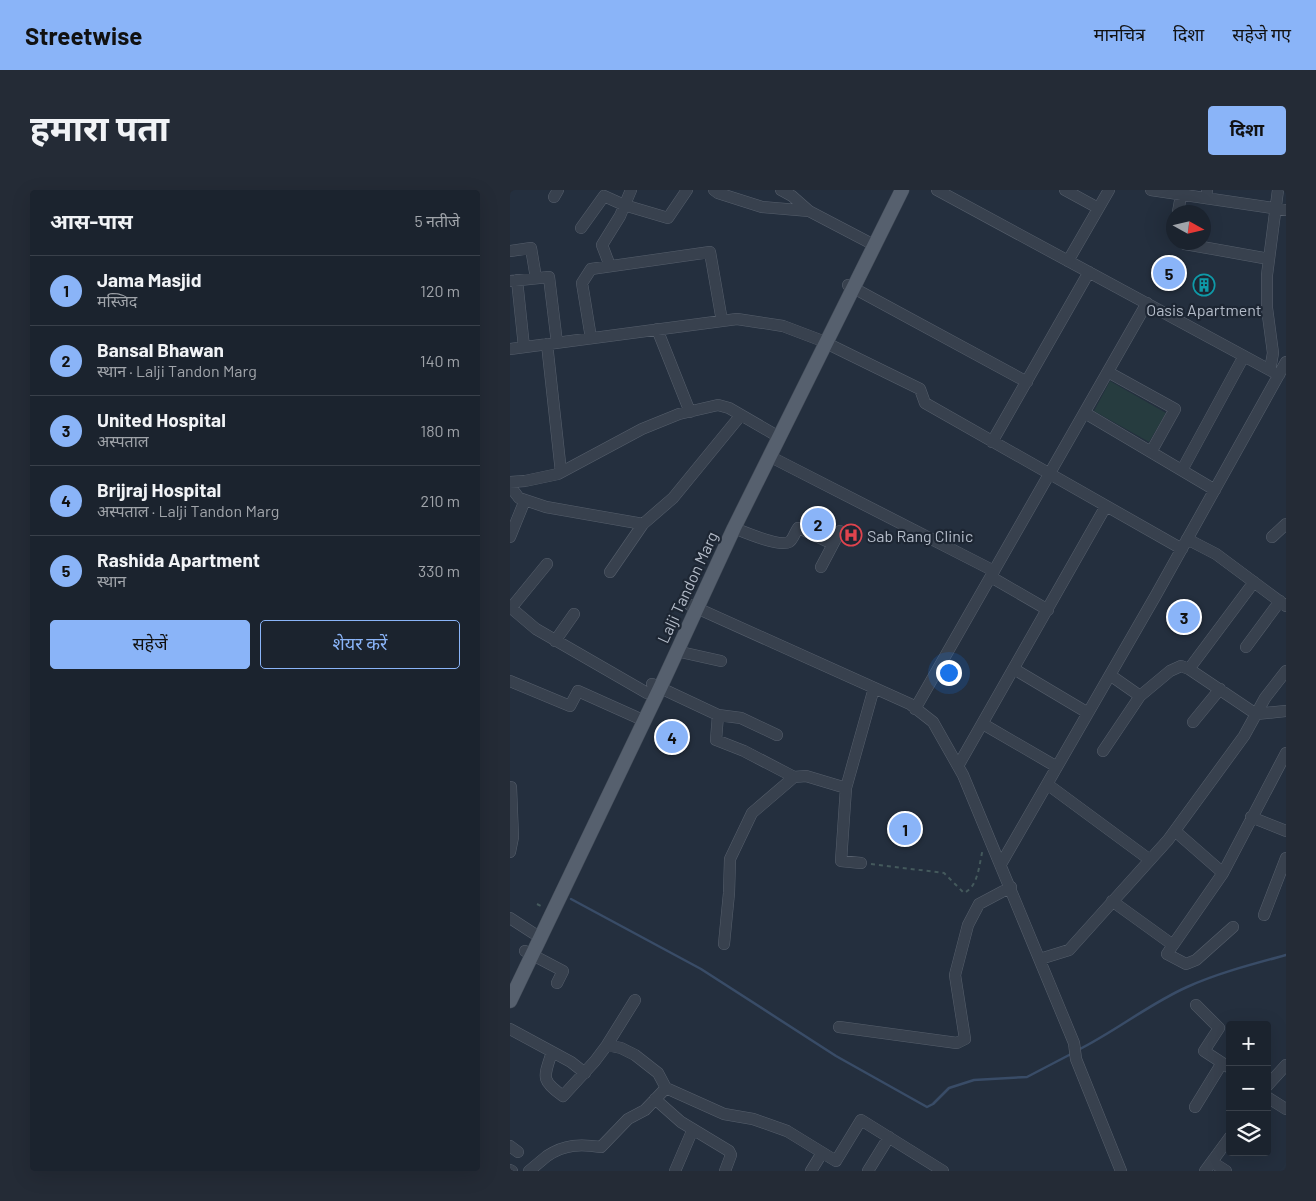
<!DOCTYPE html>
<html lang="hi">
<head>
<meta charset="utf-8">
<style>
	body { margin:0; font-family:Barlow,"Noto Sans Devanagari",sans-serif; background:#242b36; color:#f1f3f6 }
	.controls { position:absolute; right:15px; bottom:15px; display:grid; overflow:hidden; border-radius:5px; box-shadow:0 5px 20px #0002 }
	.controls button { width:45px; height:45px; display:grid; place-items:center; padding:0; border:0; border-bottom:1px solid #39404a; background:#1b232e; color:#f1f3f6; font:25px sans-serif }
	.compass { position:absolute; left:656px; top:15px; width:45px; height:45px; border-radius:50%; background:#1b232e; box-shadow:0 5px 20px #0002; rotate:98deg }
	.you { position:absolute; left:438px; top:482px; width:18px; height:18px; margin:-12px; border:4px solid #fff; border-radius:50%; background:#1a73e8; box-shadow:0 0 0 8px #1a73e833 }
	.badge { display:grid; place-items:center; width:32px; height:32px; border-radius:50%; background:#8ab4f8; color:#111; font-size:16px; font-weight:700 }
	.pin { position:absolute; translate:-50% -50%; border:2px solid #fff; box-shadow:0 1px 5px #0006 }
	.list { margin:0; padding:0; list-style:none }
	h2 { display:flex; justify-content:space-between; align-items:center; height:65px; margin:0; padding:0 20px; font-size:21px }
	h2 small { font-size:16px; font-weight:400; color:#a0a4aa }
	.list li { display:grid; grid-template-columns:32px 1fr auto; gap:15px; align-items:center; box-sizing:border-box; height:70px; padding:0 20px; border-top:1px solid #39404a }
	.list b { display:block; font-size:19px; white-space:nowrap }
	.list p { margin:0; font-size:16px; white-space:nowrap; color:#a0a4aa }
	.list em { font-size:16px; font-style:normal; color:#a0a4aa }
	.actions { display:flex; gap:10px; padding:15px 20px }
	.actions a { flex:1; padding:11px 0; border:1px solid #8ab4f8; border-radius:5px; text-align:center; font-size:18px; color:#8ab4f8 }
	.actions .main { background:#8ab4f8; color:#111 }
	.icon { flex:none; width:28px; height:28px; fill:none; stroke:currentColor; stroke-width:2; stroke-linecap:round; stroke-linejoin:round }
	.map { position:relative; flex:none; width:776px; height:981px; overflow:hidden; border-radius:5px }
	header { display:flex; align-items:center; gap:30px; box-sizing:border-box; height:70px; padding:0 25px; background:#8ab4f8; color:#111 }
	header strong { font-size:24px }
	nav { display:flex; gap:28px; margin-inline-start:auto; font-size:18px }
	.intro { display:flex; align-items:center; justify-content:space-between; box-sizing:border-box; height:120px; padding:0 30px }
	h1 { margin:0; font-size:35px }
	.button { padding:12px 22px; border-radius:5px; background:#8ab4f8; color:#111; font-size:18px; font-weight:700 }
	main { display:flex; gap:30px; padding:0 30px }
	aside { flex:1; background:#1b232e; border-radius:5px; box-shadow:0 5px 20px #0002 }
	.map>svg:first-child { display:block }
	.green { fill:#263c3f }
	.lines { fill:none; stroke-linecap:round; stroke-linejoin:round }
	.stream { stroke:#394c67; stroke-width:2.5 }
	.minor-casing { stroke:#565f6c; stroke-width:12 }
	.major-casing { stroke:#414a57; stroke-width:15 }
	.path { stroke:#44595c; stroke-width:2; stroke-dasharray:4 4; stroke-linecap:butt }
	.minor { stroke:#38414e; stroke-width:11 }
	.major { stroke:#56606e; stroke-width:14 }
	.labels { text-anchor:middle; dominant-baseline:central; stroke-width:4.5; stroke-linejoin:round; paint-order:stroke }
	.poi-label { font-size:16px; fill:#b4bcc9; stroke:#1d2633 }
	.street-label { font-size:16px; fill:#b4bcc9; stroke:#1d2633 }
</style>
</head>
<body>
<header>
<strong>Streetwise</strong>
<nav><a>मानचित्र</a><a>दिशा</a><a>सहेजे गए</a></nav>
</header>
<div class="intro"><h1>हमारा पता</h1><a class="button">दिशा</a></div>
<main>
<aside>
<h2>आस-पास<small>5 नतीजे</small></h2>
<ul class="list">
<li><span class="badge">1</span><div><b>Jama Masjid</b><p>मस्जिद</p></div><em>120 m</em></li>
<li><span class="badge">2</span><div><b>Bansal Bhawan</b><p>स्थान · Lalji Tandon Marg</p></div><em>140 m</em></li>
<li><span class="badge">3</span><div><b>United Hospital</b><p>अस्पताल</p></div><em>180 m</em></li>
<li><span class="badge">4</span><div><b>Brijraj Hospital</b><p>अस्पताल · Lalji Tandon Marg</p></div><em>210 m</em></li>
<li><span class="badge">5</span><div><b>Rashida Apartment</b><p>स्थान</p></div><em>330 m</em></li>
</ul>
<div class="actions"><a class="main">सहेजें</a><a>शेयर करें</a></div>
</aside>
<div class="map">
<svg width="776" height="981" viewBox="0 0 776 981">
	<rect width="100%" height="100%" fill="#242f3e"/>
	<!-- green -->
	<path class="green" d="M 600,191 L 656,223 L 639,252 L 584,221 Z"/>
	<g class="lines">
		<!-- stream -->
		<path class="stream" d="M 61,709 L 191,779 L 326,866 L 417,917 L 423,914 L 439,898 L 464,890 L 517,887 L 561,864
			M 568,860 C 606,841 639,814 677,797 C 708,783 743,774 776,765"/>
		<!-- minor casing -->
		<g class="minor-casing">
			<path id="minor" d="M 204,0 L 208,3 L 252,17 L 299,21 L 364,55
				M 271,0 L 282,6 L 299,21
				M 427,0 L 769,185
				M 555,0 L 588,18
				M 641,0 L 776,20
				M 697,1 L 697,0
				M 44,7 L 48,0
				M 668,22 L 672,0
				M 71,38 L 94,6 L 114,15 L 158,28 L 177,0
				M 675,54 L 759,69
				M 0,61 L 21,58 L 26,88
				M 558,71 L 599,0
				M 100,76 L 92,55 L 110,26 L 121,0
				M 7,90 L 14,157
				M 0,91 L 39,87 L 47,153
				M 338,95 L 517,192
				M 147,139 L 180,222
				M 81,148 L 72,93 L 81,79 L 200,62 L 212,131
				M 37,154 L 51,282
				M 0,159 L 227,129 L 273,136 L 310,150 L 410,199 L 415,213 L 672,359
				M 760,180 L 763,163 L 757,118 L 757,85 L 768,0
				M 598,182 L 665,219 L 641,262
				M 575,223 L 705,300
				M 482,252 L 579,82
				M 259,266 L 484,381
				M 672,280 L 734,166
				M 0,292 L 15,291 L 48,284 L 132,239 L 169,224 L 208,215 L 219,218 L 269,247
				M 0,296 L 9,308 L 36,317 L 133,334 L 163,308 L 231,225
				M 224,338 C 234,342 269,357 279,352 C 283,350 285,342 288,338 L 289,338 L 323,354
				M 0,347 L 15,310
				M 762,347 L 776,334
				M 677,349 L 706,364 L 776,416
				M 311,377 L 330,341
				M 100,382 L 133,334
				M 481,387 L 538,420
				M 180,415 L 400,514 L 423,532 L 453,585 L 564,853 L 566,869 L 611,981
				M 0,417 L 26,439 L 137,503
				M 1,418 L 37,374
				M 45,451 L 64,424
				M 736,457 L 770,411
				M 166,461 L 211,471
				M 504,479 L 578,523
				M 679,479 L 744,392
				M 600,485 L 630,506 L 660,481 L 671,476 L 679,479 L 746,524 L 776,521
				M 0,491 L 60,516 L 68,501 L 126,527
				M 142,494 L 208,525 L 231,528 L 267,545
				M 405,519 L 637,113
				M 208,525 L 206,550 L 234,561 L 284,587
				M 683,532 L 710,499
				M 473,534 L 547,577
				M 593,561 L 630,506
				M 448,576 L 596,316
				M 537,594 L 640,670
				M 336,598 L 331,671 L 351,673
				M 741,627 L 776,641
				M 665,641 L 713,683
				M 0,662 L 3,647 L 1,597
				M 491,674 L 646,405 L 776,172
				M 602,711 L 663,755 L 713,683 L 776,563
				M 754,725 L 776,668
				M 0,728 L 23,743
				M 214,754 L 219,703 L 220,669 L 242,623 L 284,587 L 296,586 L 336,598 L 364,498
				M 663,755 L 657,764 L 676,774 L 686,770 L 723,737
				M 15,761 L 53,781 L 47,793
				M 530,769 L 559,760 L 658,650 L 734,546 L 755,508 L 776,481
				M 686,815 L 709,838 L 694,861 L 720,878
				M 329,837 L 447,853 L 455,849 L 445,785 L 458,735 L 469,714 L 501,697
				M 0,839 L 61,872 L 75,883
				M 97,855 L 125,810
				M 42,862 C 34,887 30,890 53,906 L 85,871 L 97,855 L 111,858 L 125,865 L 148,883 L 156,898 L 214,924 L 243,929 L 277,941 L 326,971 L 351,930 L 433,981
				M 757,896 L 776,875
				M 757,907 L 776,919
				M 145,909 L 171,932 L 219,961 L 221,965 L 215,981
				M 685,917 L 712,873
				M 0,956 L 8,962
				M 702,972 L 716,981
				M 0,980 L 2,981
				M 19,981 C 25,976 31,971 37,966 C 55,954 71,954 91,957 L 118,929 L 135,920 L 156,898
				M 165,981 L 183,939
				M 301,981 L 312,963
				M 358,981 L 379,947
				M 695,981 L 720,947"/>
		</g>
		<!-- major casing -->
		<g class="major-casing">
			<path id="major" d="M 0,811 L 150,498 L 224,338 L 392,0"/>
		</g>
		<!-- path -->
		<path class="path" d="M 361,674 L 434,683 L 454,703 C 469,696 469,673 473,659
			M 27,714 L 33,717"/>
		<!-- minor -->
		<use href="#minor" class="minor"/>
		<!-- major -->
		<use href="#major" class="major"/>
	</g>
	<!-- icons -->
	<defs>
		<g id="building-ring" transform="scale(1.125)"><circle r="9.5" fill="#1d2633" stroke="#0f9aa8" stroke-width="1.5"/><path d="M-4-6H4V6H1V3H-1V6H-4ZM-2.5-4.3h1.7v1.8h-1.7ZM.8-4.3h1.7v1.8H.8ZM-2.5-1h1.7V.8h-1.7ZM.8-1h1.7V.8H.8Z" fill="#0f9aa8"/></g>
		<g id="hospital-ring" transform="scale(1.125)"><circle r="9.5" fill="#1d2633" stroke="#e0444e" stroke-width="1.5"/><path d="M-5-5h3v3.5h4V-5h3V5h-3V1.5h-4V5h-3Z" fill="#e0444e"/></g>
	</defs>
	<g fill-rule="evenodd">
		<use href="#building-ring" x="694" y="95"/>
		<use href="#hospital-ring" x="341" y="345"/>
	</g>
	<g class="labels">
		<!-- poi labels -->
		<g class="poi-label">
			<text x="694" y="119">Oasis Apartment</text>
			<text x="357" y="345" text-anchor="start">Sab Rang Clinic</text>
		</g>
		<!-- street labels -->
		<g class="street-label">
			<text transform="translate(177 397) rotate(-65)">Lalji Tandon Marg</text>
		</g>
	</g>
</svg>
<div class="controls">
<button>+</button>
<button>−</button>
<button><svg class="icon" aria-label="layers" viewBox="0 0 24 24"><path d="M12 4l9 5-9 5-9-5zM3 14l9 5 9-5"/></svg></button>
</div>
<svg class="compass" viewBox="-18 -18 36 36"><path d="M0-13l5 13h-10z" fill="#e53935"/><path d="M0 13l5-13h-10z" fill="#a0a4aa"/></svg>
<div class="you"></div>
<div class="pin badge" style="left:395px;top:639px">1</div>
<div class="pin badge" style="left:308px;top:334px">2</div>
<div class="pin badge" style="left:674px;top:427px">3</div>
<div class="pin badge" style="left:162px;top:547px">4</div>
<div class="pin badge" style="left:659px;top:83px">5</div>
</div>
</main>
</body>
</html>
